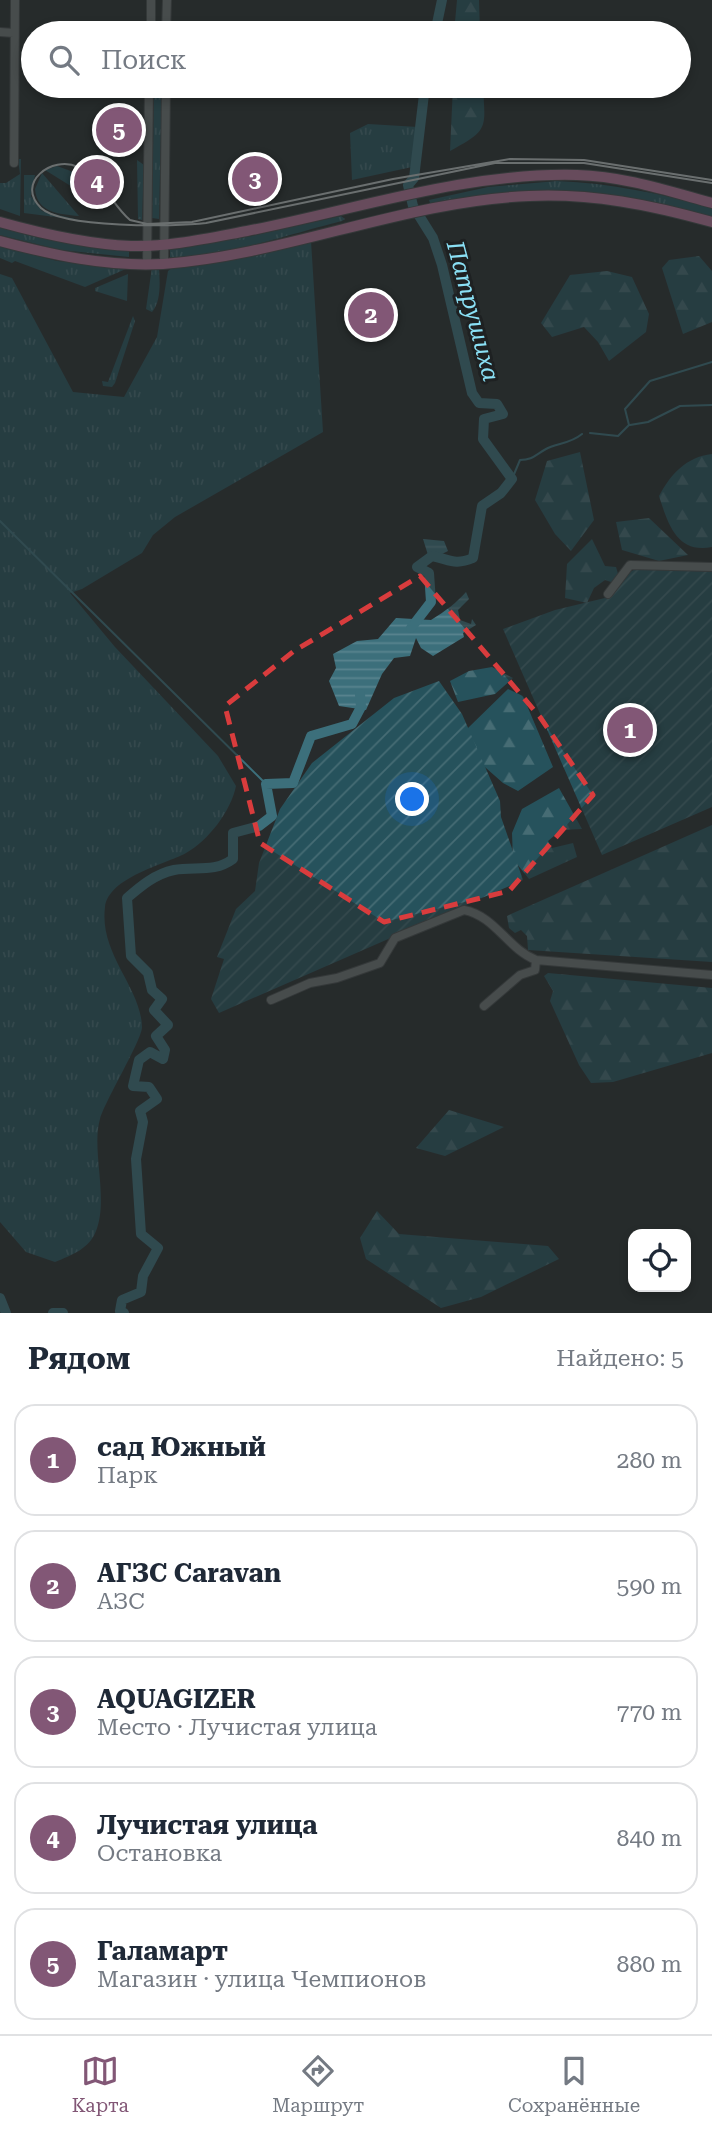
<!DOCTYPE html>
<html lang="ru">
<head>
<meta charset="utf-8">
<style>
	body { margin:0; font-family:"Roboto Serif",serif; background:#f6f6f7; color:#1f2937 }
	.controls { position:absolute; right:21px; bottom:21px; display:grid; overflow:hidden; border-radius:14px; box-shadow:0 4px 10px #0003 }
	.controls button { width:63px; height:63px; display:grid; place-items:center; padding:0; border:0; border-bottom:2px solid #e0e1e3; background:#fff; color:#1f2937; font:35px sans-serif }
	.you { position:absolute; left:413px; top:800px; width:24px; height:24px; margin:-18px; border:5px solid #fff; border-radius:50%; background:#1a73e8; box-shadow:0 0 0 10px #1a73e833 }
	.badge { display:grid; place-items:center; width:46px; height:46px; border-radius:50%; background:#825776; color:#fff; font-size:23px; font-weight:700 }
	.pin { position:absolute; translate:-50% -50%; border:4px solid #fff; box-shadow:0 2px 7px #0006 }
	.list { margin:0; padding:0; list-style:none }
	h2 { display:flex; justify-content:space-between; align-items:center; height:91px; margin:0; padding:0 28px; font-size:30px }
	h2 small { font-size:23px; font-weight:400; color:#747a83 }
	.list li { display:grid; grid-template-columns:46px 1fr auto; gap:21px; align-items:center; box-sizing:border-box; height:112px; margin:0 14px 14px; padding:0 14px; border:2px solid #e0e1e3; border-radius:21px }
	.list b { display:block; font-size:26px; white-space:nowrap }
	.list p { margin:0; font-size:23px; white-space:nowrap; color:#747a83 }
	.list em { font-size:23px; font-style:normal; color:#747a83 }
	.icon { flex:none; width:38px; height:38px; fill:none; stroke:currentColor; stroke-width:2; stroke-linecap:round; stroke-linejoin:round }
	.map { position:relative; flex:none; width:712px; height:1313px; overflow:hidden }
	.search { position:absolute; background:#fff; box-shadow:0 4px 10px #0003; left:21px; right:21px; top:21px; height:77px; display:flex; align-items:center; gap:18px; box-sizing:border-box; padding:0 24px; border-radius:38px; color:#747a83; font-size:26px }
	.sheet { height:721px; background:#fff }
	nav { display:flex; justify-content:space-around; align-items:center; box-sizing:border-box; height:98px; border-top:2px solid #e0e1e3; background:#fff; font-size:19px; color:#747a83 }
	nav a { display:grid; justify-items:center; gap:4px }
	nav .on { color:#825776 }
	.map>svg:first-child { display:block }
	.grass { fill:url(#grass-tufts) }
	.forest { fill:url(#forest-firs) }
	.garden { fill:url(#garden-furrows) }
	.water { fill:url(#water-rules) }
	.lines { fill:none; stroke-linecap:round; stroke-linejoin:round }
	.stream { stroke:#3c6f7b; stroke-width:2 }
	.river { stroke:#3c6f7b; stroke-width:10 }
	.minor-casing { stroke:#46494a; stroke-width:10 }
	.major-casing { stroke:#46494a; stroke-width:12 }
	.minor { stroke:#6f7374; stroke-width:8 }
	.major { stroke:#b77197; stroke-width:10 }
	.tram { stroke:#bdc0c1; stroke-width:2 }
	.marked { fill:none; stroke:#d93c3d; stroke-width:5; stroke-dasharray:14 9; stroke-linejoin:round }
	.labels { text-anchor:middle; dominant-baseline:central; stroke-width:6; stroke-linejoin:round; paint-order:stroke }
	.water-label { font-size:24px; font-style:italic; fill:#8ae0f5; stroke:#1e2122 }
</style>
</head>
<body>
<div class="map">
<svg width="712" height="1313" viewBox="0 0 712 1313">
	<defs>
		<pattern id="grass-tufts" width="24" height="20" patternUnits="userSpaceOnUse" patternTransform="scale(1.75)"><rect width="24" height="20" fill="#26525c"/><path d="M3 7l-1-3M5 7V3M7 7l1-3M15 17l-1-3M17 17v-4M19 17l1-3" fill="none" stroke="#466c74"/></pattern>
		<pattern id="forest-firs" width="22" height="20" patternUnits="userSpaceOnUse" patternTransform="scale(1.75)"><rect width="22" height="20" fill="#26525c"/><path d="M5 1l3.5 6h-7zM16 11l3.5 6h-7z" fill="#466c74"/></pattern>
		<pattern id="garden-furrows" width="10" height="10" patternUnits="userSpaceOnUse" patternTransform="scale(1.75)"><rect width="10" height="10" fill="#26525c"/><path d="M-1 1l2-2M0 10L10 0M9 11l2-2" fill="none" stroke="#466c74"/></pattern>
		<pattern id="water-rules" width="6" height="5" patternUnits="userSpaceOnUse" patternTransform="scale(1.75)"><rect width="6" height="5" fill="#3c6f7b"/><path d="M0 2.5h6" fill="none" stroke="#59848e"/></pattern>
	</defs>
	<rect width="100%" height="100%" fill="#272b2c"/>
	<!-- grass -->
	<path class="grass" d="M 154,86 L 162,86 L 159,219 L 152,218 Z
		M 368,124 L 418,127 L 412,167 L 352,180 L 350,133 Z
		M 18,159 L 21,159 L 20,216 L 0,209 L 0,183 L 6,183 L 20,174 Z
		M 137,160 L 144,165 L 142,220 L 138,219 Z
		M 57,166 L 76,173 L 77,186 L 74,188 L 45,170 Z
		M 42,173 L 79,216 C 59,214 37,213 35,189 Z
		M 24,175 L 35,175 L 31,196 L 42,211 L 79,220 L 24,213 Z
		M 557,181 C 611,183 660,194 712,207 L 712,218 L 533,191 L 430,203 L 429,200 L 488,187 Z
		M 341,216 L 345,219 L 342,221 C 311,228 193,266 170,257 L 170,250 L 173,248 L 252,236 Z
		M 0,227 L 55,241 L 129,249 L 129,257 L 61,250 L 0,235 Z
		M 311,241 L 323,432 L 175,517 L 153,535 L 142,553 L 82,589 L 70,593 L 115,647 L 218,756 L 236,786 C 231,811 208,841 186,853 C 164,865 109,877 105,907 C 99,954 141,987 142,1027 C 142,1040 106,1099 100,1119 C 91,1150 109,1198 96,1231 C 89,1249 72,1255 55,1262 L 26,1252 L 0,1222 L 0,274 L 12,278 L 73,392 L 124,397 L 157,337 L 168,271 L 172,268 Z
		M 0,246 L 57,261 L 128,268 L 85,287 L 15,261 L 12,263 L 0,258 Z
		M 152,267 L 159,269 C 160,283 161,302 152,312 L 146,309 Z
		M 128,274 L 127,301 L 95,291 L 95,288 Z
		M 133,316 L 135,321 L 115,383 L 112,387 L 103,386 L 102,381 L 108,382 Z"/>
	<!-- forest -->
	<path class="forest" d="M 457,0 L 479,0 L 480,33 L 454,33 Z
		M 453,86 L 483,86 C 485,128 490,130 450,151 Z
		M 699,256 L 712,271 L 712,322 L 683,334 L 662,268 L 669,260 Z
		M 607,271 L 632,277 L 649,314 L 646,332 L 609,361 L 598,342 L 584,327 L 552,337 L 541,323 L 570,275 Z
		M 580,452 L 594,520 L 571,551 L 555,534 L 535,500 L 547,461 Z
		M 712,454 L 712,547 C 677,554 668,524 659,496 C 671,474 686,457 712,454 Z
		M 649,518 L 688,555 L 659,561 L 622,550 L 616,522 Z
		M 592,539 L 605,566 L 616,567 L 619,577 L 614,583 L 605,580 L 594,588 L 587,603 L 565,598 L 567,564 Z
		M 492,667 L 513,678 L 495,694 L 458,702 L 450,681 L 469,671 Z
		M 508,689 L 523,696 L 553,767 L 518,791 L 503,783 L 469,753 L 468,728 Z
		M 559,788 L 582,829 L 561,830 L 548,841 L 552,848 L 573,843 L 577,857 L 529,879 L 513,859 L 512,833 L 522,809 Z
		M 712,825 L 712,962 L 528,950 L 527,936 L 521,930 L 515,933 L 509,928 L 507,916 L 511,914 Z
		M 548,973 L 712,988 L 712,1053 L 613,1082 L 591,1083 L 579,1065 L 550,1001 L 553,991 L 544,976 Z
		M 449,1110 L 504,1127 L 445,1156 L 416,1148 Z
		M 377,1211 L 399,1234 L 548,1246 L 559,1259 L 481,1297 L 441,1308 L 366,1259 L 360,1238 Z"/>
	<!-- garden -->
	<path class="garden" d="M 637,568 L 712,569 L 712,807 L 602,855 L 503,629 L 555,610 L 609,597 L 630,572 Z
		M 439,681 L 462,714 L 500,801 L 501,817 L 523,880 L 219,1013 L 211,999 L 224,959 L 217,957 L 236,909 L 255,891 L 259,863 L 280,809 L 312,763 L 394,698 Z"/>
	<!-- water -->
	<path class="water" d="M 423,539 L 444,541 L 448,551 L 436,557 L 438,561 L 427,558 L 426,561 L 428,555 Z
		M 466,592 L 469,599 L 458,610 L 460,620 L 471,624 L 472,619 L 476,625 L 463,633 L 464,637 L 433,656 L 421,648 L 416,638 L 410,656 L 394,658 L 382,674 L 366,710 L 339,706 L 329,681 L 336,668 L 333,654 L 357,641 L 378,639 L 396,618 L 431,620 C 446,611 457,602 466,592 Z"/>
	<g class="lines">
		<!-- stream -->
		<path class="stream" d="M 630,425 L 648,422 L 680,406 L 712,405
			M 590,433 L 618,436 L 629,425 L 625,409 L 650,381 L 712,362
			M 512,479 L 520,460 C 533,460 535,455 546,449 C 557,443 570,444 582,434
			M 0,521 L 266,784"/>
		<!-- river -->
		<path class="river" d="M 435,33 L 442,0
			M 411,628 L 431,602 L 429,573 L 417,567 L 432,556 C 449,559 454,566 473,558 L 482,506 L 501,493 L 512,479 L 483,439 L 484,419 L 503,414 L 497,404 L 479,403 L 472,393 L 442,265 L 433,238 L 413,206 L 408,185 L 414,178 L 425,86
			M 0,1298 L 6,1313
			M 53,1313 L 63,1313
			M 124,1313 L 120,1311 L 122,1300 L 141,1292 L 143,1276 L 158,1248 L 141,1234 L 136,1159 L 143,1122 L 140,1111 L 157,1099 L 149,1087 L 133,1086 L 139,1060 L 150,1052 L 163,1059 L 165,1050 L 156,1036 L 168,1025 L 154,1010 L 162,999 L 152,990 L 148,973 L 131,956 L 127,898 C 141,886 155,874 174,870 C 195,866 214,873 233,859 L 233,833 L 259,826 L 272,816 L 266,784 L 293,783 L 311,736 L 352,724 L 361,707 L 360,694"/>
		<!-- minor casing -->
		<g class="minor-casing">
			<path id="minor" d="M 0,32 L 14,33
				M 151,33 L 151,0
				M 166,33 L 167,0
				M 14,163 L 15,0
				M 147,264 L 149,86
				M 164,264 L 166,86
				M 608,594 L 630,565 L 712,567
				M 271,1000 L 310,983 L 337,978 L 380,963 L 395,938 L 464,910 C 495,916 508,949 536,960 L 712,975
				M 484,1006 L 520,975 L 535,970 L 536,960"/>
		</g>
		<!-- major casing -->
		<g class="major-casing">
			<path id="major" d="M 0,222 C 43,234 86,244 131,246 C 169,247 209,238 247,231 C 355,210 465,172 577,175 C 623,176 668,191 712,203
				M 0,241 C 53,255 107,267 163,264 C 286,255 405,201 529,196 C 592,193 651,205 712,222"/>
		</g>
		<!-- minor -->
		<use href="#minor" class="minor"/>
		<!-- major -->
		<use href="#major" class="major"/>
		<!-- tram -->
		<path class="tram" d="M 712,180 L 584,160 L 510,159 L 393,179 L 192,222 L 147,224 L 130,220 C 112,205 103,178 78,167 C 52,155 15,183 41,208 C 62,228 175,227 206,223 L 495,163 L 584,163 L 712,183"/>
	</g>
	<!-- marked area -->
	<path d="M0 0H712V1313H0ZM 420,576 L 540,717 L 593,795 L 509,891 L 384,922 L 260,843 L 225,706 L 294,651 Z" fill="#272b2c" fill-opacity=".55" fill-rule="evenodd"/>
	<path class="marked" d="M 420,576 L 540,717 L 593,795 L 509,891 L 384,922 L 260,843 L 225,706 L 294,651 Z"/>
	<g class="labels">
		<!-- water labels -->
		<g class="water-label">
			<text transform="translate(473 311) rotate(75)">Патрушиха</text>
		</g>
	</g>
</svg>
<div class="controls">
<button><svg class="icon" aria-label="locate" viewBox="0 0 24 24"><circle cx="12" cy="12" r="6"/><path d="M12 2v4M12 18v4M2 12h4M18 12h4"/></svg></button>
</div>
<div class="you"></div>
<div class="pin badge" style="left:630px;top:730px">1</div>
<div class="pin badge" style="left:371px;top:315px">2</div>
<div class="pin badge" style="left:255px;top:179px">3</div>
<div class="pin badge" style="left:97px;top:182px">4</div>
<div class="pin badge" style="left:119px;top:130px">5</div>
<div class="search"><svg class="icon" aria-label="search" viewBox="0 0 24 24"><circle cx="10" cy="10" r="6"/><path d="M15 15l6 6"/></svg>Поиск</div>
</div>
<section class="sheet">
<h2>Рядом<small>Найдено: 5</small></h2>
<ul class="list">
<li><span class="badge">1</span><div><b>сад Южный</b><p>Парк</p></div><em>280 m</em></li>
<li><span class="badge">2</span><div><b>АГЗС Caravan</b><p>АЗС</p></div><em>590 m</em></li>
<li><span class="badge">3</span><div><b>AQUAGIZER</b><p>Место · Лучистая улица</p></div><em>770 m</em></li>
<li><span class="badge">4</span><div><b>Лучистая улица</b><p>Остановка</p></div><em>840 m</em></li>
<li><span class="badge">5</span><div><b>Галамарт</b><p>Магазин · улица Чемпионов</p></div><em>880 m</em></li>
</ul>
</section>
<nav>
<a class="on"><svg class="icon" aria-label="map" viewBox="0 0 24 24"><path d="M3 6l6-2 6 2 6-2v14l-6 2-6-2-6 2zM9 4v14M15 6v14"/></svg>Карта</a>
<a><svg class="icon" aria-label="directions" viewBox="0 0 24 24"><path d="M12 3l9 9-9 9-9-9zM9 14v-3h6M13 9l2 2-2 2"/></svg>Маршрут</a>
<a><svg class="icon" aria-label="saved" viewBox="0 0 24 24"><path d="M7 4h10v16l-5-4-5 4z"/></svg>Сохранённые</a>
</nav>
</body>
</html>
